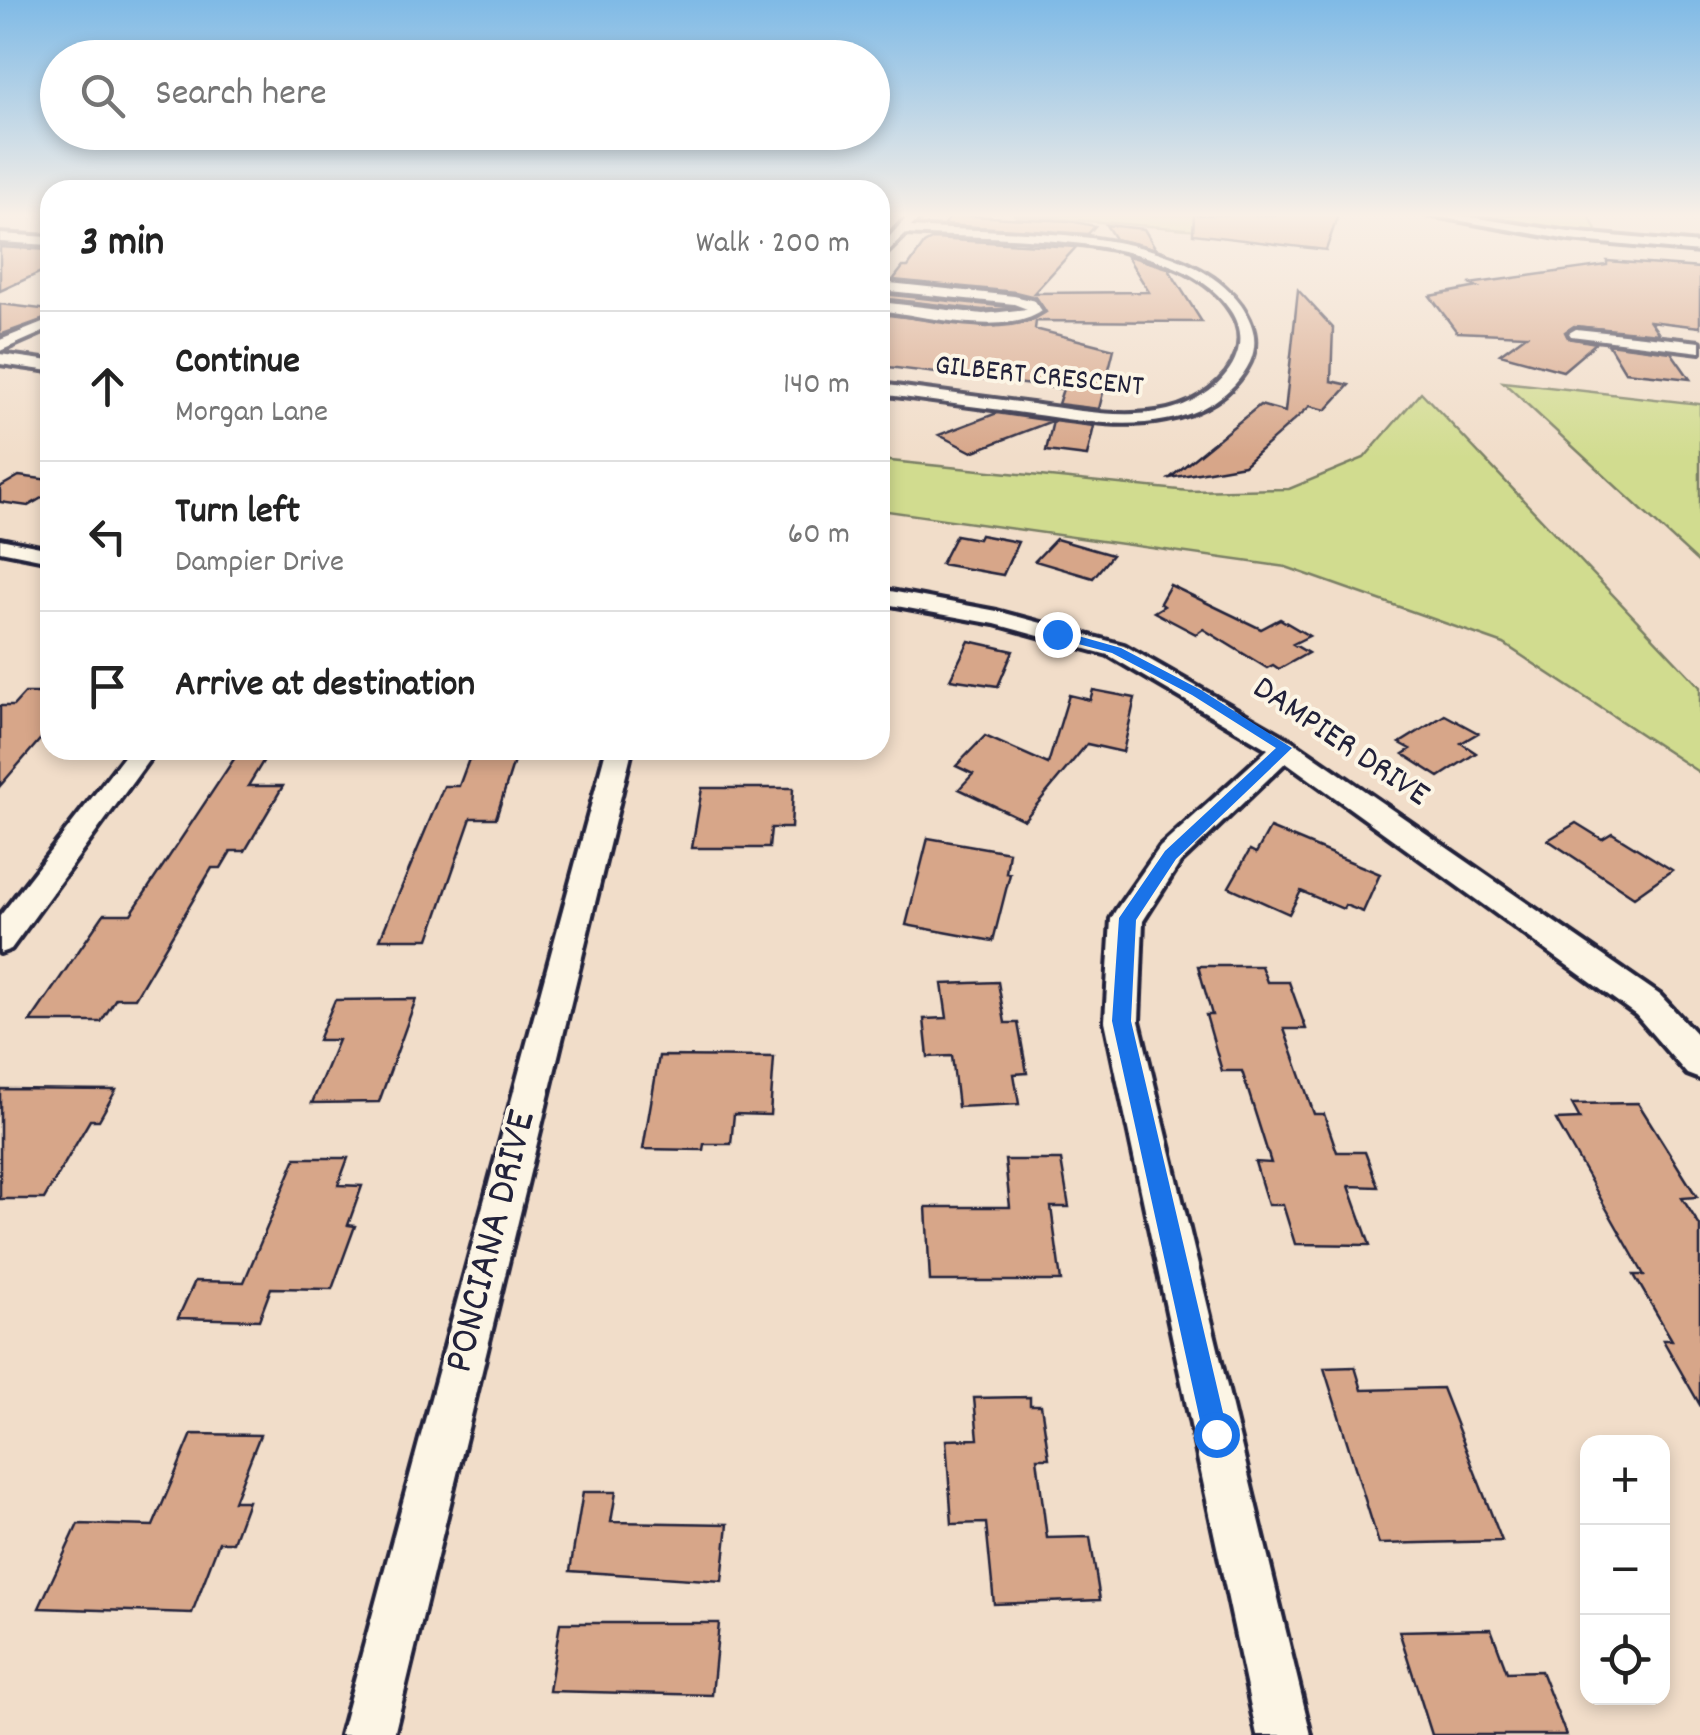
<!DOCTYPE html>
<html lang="en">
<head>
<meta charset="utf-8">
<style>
	body { margin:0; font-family:Dekko,sans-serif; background:#f2f2f2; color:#222 }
	.controls { position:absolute; right:30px; bottom:30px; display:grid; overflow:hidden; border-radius:20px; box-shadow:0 5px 15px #0003 }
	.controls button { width:90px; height:90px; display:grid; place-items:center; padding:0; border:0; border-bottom:2px solid #e0e0e0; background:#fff; color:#222; font:50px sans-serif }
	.stop { position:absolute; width:30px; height:30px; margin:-22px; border:8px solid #1a73e8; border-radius:50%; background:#fff }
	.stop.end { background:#1a73e8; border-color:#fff; box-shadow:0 2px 10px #0008 }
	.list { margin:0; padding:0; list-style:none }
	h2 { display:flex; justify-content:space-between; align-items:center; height:130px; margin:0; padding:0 40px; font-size:42px }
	h2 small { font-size:32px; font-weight:400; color:#767676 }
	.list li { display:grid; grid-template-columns:65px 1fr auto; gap:30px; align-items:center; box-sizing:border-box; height:150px; padding:0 40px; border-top:2px solid #e0e0e0 }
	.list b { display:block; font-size:38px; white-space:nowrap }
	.list p { margin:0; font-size:32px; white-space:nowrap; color:#767676 }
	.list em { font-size:32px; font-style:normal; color:#767676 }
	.icon { flex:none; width:55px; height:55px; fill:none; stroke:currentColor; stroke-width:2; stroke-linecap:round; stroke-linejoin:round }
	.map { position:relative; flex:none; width:1700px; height:1735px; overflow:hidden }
	.search { position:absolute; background:#fff; box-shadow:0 5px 15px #0003; left:40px; top:40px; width:850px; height:110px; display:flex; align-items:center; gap:25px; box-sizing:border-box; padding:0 35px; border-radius:55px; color:#767676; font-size:38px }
	.panel { position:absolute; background:#fff; box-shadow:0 5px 15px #0003; left:40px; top:180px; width:850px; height:580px; border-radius:30px }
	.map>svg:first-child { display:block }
	.green { fill:#d1dc8f; stroke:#7a7f65; stroke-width:2.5 }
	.building { fill:#d7a689; stroke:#22223b; stroke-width:2.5 }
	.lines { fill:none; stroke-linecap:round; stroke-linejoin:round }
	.street-casing { stroke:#22223b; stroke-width:8 }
	.street { fill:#fcf5e5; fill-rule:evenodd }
	.route { fill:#1a73e8 }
	.labels { text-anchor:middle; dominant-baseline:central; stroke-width:8; stroke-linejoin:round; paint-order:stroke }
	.far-street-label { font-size:30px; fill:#22223b; stroke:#fcf5e5 }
	.street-label { font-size:35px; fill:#22223b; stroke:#fcf5e5 }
	.near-street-label { font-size:42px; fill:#22223b; stroke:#fcf5e5 }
</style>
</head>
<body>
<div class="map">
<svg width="1700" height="1735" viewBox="0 0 1700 1735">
	<rect width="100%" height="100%" fill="#f1ddc9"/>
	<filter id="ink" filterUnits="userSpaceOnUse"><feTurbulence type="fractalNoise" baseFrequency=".01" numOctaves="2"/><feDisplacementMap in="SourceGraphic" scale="20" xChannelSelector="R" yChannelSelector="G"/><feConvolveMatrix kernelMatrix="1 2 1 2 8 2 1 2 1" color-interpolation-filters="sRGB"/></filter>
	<g filter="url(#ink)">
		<!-- green -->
		<path class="green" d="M 1013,215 L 1221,215 L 1211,231 Z
			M 1456,215 L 1589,215 L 1599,237 Z
			M 1503,382 L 1700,404 L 1700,564 Z
			M 1421,392 L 1700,687 L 1700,773 L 1504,644 L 1286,567 L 880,510 L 880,460 L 1189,491 L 1289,489 L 1364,458 Z"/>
		<!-- building -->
		<path class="building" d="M 951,215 L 1070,221 L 1095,226 L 1088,234 L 944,225 Z
			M 1194,215 L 1338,215 L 1326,250 L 1193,234 Z
			M 1106,225 L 1144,229 L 1156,249 L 1115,239 Z
			M 933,239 L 1076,247 L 1034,293 L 1149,292 L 1126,255 L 1168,268 L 1202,322 L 1036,321 L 1035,329 L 1114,349 L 1099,409 L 1058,404 L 1063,389 L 880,366 L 880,314 L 987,327 L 1028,322 L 1046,312 L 1036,297 L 1015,292 L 893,280 L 903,267 L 908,267 L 924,244 Z
			M 0,247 L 50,250 L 50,268 L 0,291 Z
			M 1607,261 L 1700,268 L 1700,327 L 1650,321 L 1659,334 L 1574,326 L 1565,332 L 1568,338 L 1596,343 L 1563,371 L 1500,354 L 1526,335 L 1457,332 L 1430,296 L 1477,287 L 1469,284 L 1607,265 Z
			M 1298,290 L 1333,328 L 1331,381 L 1349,385 L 1326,410 L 1310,406 L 1244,465 L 1170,478 L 1260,405 L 1285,412 Z
			M 882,294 L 1009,307 L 983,310 L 880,298 Z
			M 0,304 L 50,310 L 50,317 L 0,335 Z
			M 1608,344 L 1671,352 L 1690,379 L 1625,372 Z
			M 997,413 L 1052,421 L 972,452 L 939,435 Z
			M 1053,421 L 1094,426 L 1087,456 L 1046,451 Z
			M 19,476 L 50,480 L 50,493 L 28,506 L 0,502 L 0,487 Z
			M 956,535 L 978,539 L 980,535 L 1018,542 L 1003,575 L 941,564 Z
			M 1056,539 L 1112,555 L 1093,578 L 1035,561 Z
			M 1170,585 L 1261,629 L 1280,619 L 1309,636 L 1293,644 L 1308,653 L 1279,669 L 1273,665 L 1267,668 L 1203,629 L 1196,634 L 1154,612 L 1164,606 L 1160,603 Z
			M 969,641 L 1013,651 L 998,686 L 950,679 Z
			M 1093,690 L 1135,698 L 1123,752 L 1087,744 L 1024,820 L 959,789 L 973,774 L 956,766 L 985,736 L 1048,764 L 1069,695 L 1090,700 Z
			M 25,693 L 50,693 L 50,728 L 0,786 L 0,706 L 13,706 Z
			M 1445,715 L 1478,733 L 1461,743 L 1476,753 L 1439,777 L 1403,754 L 1411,749 L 1400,743 Z
			M 240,750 L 270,750 L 248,786 L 283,786 L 245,851 L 231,851 L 221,868 L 212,868 L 135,998 L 116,998 L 101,1022 L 30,1022 L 104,914 L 131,914 Z
			M 515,758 L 496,818 L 471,818 L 429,939 L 380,939 L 444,786 L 459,786 L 469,759 Z
			M 702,788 L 793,788 L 791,828 L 771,828 L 769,848 L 692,848 Z
			M 1576,823 L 1602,839 L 1612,833 L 1672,870 L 1634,897 L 1548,840 Z
			M 1270,828 L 1380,874 L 1363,912 L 1345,905 L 1343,909 L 1301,891 L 1289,914 L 1229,887 L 1250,850 L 1256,853 Z
			M 928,838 L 1009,852 L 1006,873 L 1010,874 L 993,941 L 906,925 Z
			M 1198,966 L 1261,966 L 1267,982 L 1289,982 L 1306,1029 L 1284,1029 L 1314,1114 L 1324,1114 L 1337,1152 L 1365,1152 L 1378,1187 L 1349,1186 L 1370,1245 L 1295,1244 L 1283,1205 L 1268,1205 L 1255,1162 L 1271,1163 L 1242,1071 L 1222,1071 L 1206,1015 L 1212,1015 Z
			M 998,982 L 1005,1023 L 1018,1023 L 1027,1073 L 1014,1074 L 1019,1104 L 958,1107 L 952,1056 L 928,1057 L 924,1019 L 947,1018 L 942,984 Z
			M 416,999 L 379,1102 L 312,1103 L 338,1040 L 318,1040 L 335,1000 Z
			M 659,1056 L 774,1057 L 770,1115 L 734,1114 L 731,1144 L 704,1144 L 703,1150 L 643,1149 Z
			M 0,1089 L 116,1090 L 99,1120 L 90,1120 L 44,1199 L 0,1199 Z
			M 1638,1103 L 1697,1197 L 1682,1198 L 1700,1226 L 1700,1405 L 1663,1340 L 1672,1340 L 1634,1275 L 1644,1275 L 1556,1120 L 1580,1119 L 1572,1104 Z
			M 296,1158 L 348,1158 L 338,1185 L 362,1186 L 348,1225 L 355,1226 L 332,1289 L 271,1288 L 259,1320 L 178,1318 L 195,1281 L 244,1282 Z
			M 1005,1160 L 1061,1160 L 1069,1207 L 1051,1207 L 1061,1281 L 930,1281 L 926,1207 L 1010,1207 Z
			M 1355,1367 L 1362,1390 L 1442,1388 L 1502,1541 L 1379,1544 L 1324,1368 Z
			M 1030,1397 L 1030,1405 L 1041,1405 L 1049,1458 L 1037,1458 L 1047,1538 L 1090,1537 L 1100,1600 L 994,1604 L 986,1523 L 952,1524 L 946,1440 L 978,1439 L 974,1398 Z
			M 192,1434 L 260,1435 L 234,1501 L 248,1501 L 233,1542 L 219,1542 L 192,1613 L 39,1608 L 78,1524 L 153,1526 Z
			M 583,1492 L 616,1492 L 611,1522 L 728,1524 L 722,1581 L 570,1571 Z
			M 560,1623 L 719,1623 L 712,1695 L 549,1691 Z
			M 1491,1629 L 1507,1672 L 1541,1671 L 1566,1735 L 1432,1735 L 1399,1631 Z"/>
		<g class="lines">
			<!-- street casing -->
			<g class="street-casing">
				<path id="street" d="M 909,215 L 921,216 L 911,227 C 1004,234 1182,223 1241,305 C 1253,323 1259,341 1250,362 C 1234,395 1200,414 1166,420 C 1121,429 1075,420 1030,414 C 980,407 930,401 880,394 L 880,384 C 931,391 981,397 1032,404 C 1076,410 1124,420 1168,410 C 1196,403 1228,382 1237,354 C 1242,339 1239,323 1230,310 C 1178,229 992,240 906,234 L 880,259 L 880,247 Z
					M 1428,215 L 1457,215 L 1569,232 L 1700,244 L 1700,252 L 1569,240 Z
					M 0,234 L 50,237 L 50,245 L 0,242 Z
					M 880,282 L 1014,296 L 1035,301 L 1042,311 C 1007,337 922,316 880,310 L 880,302 L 983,314 L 1027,309 L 1014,304 L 880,290 Z
					M 50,320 L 50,329 L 0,351 L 0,340 Z
					M 1576,329 L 1700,342 L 1700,352 L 1571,336 L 1569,333 Z
					M 0,354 L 50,361 L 50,371 L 0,364 Z
					M 0,539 L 50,549 L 50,561 L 0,551 Z
					M 880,589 L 997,611 L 1124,645 L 1294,742 L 1660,995 L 1700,1038 L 1700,1079 L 1687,1074 L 1636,1015 L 1286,762 L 1180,863 L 1143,921 L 1139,1021 L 1311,1735 L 1257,1735 L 1105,1021 L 1111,919 L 1116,910 L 1160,847 L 1268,749 L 1108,655 L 995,624 L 880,603 Z
					M 129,750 L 156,750 L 11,949 L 0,953 L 0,916 Z
					M 606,750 L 632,750 L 394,1735 L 340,1735 Z"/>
			</g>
			<!-- street -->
			<use href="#street" class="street"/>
		</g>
	</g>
	<!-- sky -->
	<linearGradient id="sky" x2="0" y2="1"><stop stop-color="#7fbae6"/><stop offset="0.47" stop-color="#f9f0e7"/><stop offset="1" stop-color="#f9f0e7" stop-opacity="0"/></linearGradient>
	<rect width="1700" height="458" fill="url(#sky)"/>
	<!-- route -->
	<path class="route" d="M 1057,630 L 1121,648 L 1201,690 L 1292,748 L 1176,859 L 1136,920 L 1131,1021 L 1228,1434 L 1225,1443 L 1216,1447 L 1207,1443 L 1203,1434 L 1112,1021 L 1119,918 L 1165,851 L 1276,748 L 1192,695 L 1112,653 L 1052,637 L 1050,634 Z"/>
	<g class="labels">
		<!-- far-street labels -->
		<g class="far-street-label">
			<text transform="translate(1039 378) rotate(6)">GILBERT CRESCENT</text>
		</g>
		<!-- street labels -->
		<g class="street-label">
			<text transform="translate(1340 743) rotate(34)">DAMPIER DRIVE</text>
		</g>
		<!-- near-street labels -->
		<g class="near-street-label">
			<text transform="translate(493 1242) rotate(-76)">PONCIANA DRIVE</text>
		</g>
	</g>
</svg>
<div class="controls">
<button>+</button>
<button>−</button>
<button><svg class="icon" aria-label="locate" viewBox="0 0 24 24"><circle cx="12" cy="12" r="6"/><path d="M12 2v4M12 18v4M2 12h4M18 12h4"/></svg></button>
</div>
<div class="stop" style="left:1216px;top:1434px"></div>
<div class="stop end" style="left:1057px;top:634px"></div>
<div class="search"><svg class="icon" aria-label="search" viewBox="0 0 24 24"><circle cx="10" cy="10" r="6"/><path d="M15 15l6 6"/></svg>Search here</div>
<section class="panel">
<h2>3 min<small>Walk · 200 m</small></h2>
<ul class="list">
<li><svg class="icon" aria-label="ahead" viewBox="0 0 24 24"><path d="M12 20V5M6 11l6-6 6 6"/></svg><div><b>Continue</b><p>Morgan Lane</p></div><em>140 m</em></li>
<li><svg class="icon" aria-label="left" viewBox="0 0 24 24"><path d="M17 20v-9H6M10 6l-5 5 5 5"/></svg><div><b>Turn left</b><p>Dampier Drive</p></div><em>60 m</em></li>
<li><svg class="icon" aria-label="arrive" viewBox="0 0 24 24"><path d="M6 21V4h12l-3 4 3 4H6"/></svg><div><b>Arrive at destination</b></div></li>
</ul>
</section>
</div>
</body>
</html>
